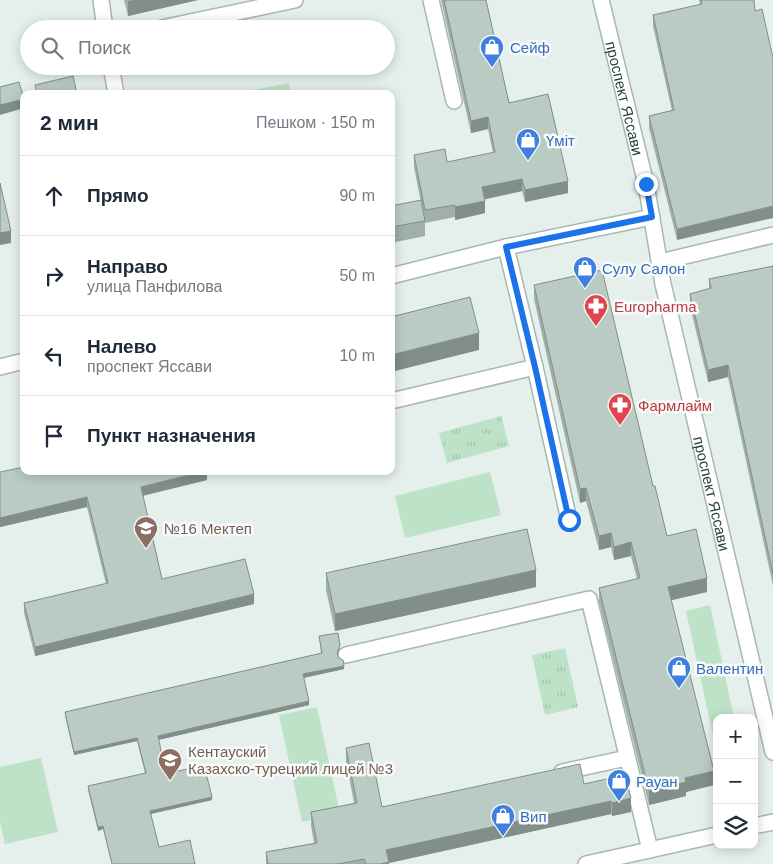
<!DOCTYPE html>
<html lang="ru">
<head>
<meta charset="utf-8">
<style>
	body { margin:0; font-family:Arial,sans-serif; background:#f2f2f3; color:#1f2937 }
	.controls { position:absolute; right:15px; bottom:15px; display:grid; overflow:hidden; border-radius:10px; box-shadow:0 2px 12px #0003 }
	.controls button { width:45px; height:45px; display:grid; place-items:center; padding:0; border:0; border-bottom:1px solid #e0e1e3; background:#fff; color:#1f2937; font:25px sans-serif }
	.stop { position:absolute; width:15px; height:15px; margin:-11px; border:4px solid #1a73e8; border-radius:50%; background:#fff }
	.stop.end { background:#1a73e8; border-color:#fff; box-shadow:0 1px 5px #0008 }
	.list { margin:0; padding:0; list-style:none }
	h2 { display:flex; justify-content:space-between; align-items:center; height:65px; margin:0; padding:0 20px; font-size:21px }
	h2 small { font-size:16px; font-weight:400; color:#747a83 }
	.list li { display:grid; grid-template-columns:32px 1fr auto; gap:15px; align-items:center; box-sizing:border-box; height:80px; padding:0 20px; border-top:1px solid #e0e1e3 }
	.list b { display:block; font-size:19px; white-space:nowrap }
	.list p { margin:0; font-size:16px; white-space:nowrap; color:#747a83 }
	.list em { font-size:16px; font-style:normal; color:#747a83 }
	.icon { flex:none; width:28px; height:28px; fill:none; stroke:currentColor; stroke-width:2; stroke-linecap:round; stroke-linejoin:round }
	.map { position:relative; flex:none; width:773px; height:864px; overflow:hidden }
	.search { position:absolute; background:#fff; box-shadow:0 2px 12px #0003; left:20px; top:20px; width:375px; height:55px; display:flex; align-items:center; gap:12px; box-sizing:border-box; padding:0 18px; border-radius:28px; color:#747a83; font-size:19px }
	.panel { position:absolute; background:#fff; box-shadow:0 2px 12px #0003; left:20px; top:90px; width:375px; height:385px; border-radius:10px }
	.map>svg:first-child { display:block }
	.green { fill:#bde2c8 }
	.park { fill:url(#park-tufts) }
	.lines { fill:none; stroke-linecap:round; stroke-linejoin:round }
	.street-casing { stroke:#a7b8b3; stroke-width:18 }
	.street { stroke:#fff; stroke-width:15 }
	.wall { fill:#a0afa9 }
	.shaded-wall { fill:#828e89 }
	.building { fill:#bacbc4; stroke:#828e89 }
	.route { stroke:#1a73e8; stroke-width:6 }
	.labels { text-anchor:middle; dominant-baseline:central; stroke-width:5; stroke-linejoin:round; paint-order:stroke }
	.shop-label { font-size:15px; fill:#366cbe; stroke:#f7fbf9; text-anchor:start }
	.street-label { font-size:15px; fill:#23433b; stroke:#f7fbf9 }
	.health-label { font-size:15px; fill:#be3a42; stroke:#f7fbf9; text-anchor:start }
	.education-label { font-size:15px; fill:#785e54; stroke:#f7fbf9; text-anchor:start }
</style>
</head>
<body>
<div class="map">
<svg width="773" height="864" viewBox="0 0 773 864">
	<defs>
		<pattern id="park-tufts" width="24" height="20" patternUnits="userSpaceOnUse" patternTransform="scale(1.25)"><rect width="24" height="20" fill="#bde2c8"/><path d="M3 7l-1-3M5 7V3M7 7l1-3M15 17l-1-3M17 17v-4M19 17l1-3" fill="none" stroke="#a2c3ad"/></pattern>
	</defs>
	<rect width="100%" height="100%" fill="#e5efeb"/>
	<!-- green -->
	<path class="green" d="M 289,83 L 291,94 L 231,94 Z
		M 490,472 L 501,515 L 405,538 L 395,496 Z
		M 710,605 L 734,718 L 717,718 L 717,754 L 686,611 Z
		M 317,707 L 340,814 L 302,822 L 279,715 Z
		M 41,758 L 58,832 L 5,844 L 0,822 L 0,767 Z"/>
	<!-- park -->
	<path class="park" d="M 501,416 L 509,446 L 447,463 L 439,433 Z
		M 565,648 L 578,707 L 545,715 L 532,655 Z"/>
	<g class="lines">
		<!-- street casing -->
		<g class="street-casing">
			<g id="street">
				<path d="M 101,0 L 105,29"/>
				<path d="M 431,0 L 454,101"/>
				<path id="s1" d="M 601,0 L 646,184 L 663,284 L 773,752"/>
				<path d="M 157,29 L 295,0"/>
				<path d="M 111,66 L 116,94"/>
				<path d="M 506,247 L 535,367 L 569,520"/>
				<path d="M 660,262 L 773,235"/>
				<path d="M 391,276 L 506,247 L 652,217"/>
				<path d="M 0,367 L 24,361"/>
				<path d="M 391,401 L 535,367"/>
				<path d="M 346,655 L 589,599 L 650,850"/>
				<path d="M 562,772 L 627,758"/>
				<path d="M 754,826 L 773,822"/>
				<path d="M 586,864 L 717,835"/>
			</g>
		</g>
		<!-- street -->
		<use href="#street" class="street"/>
	</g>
	<!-- wall -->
	<path class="wall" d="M 124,0 L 198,0 L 128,16 Z
		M 441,0 L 486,0 L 509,103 L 568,193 L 525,202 L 522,191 L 484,199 L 485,213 L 455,220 L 455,217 L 425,223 L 414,167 L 414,155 L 447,162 L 493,153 L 488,129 L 471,133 Z
		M 699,0 L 754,0 L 677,240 L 649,128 L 649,116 L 672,111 L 653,26 L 653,15 L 700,5 Z
		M 391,206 L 425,221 L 425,236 L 391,243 Z
		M 773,266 L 773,586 L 728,377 L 708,382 L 690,306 L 690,294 L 709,289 L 709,279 Z
		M 534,285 L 653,486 L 667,536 L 707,592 L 671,600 L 714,785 L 686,792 L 686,796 L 649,805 L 599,602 L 599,588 L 637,579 L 631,556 L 614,560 L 611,547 L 599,550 L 586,501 L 580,503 L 534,299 Z
		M 0,472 L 207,480 L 143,496 L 162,579 L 254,604 L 35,656 L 24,613 L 24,603 L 106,584 L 87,507 L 0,527 Z
		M 326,573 L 536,587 L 335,631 L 326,590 Z
		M 319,636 L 340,648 L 338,655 L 344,669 L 303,678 L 309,705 L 158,740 L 166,774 L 212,800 L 151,814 L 159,847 L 195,864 L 112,864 L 103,829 L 98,831 L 88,790 L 88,786 L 145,773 L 137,741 L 74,755 L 65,716 L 65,712 L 321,653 Z
		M 346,748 L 382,807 L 584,784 L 631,812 L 612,816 L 611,814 L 389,863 L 389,864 L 266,864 L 266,852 L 314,843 L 311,825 L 311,812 L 354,803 L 346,761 Z"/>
	<!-- shaded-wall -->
	<path class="shaded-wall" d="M 134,0 L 198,0 L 128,16 L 128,1 Z
		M 24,99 L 24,108 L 0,115 L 0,105 Z
		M 488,117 L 488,129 L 471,133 L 471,121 Z
		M 522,179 L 522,191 L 482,200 L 482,187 Z
		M 568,181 L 568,193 L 525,202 L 525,190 Z
		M 485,201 L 485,213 L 455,220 L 455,207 Z
		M 773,206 L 773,218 L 677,240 L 677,229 Z
		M 11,231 L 11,243 L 0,245 L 0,233 Z
		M 479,333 L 479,350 L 391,372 L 391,355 Z
		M 728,365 L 728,377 L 708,382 L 708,370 Z
		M 207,471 L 207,480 L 141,496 L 141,487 Z
		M 586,488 L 586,501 L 580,503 L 580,489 Z
		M 87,497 L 87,507 L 0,527 L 0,518 Z
		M 611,533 L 611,547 L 599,550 L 599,536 Z
		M 631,542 L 631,556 L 614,560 L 614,547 Z
		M 536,570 L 536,587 L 335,631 L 335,614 Z
		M 707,578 L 707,592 L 668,601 L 668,587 Z
		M 254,594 L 254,604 L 35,656 L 35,647 Z
		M 344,666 L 344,669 L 303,678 L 303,674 Z
		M 309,701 L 309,705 L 158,740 L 158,736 Z
		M 137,738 L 137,741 L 74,755 L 74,752 Z
		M 714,771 L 714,785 L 686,792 L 686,796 L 649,805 L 649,791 L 685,778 Z
		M 212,797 L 212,800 L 150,814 L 150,811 Z
		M 631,798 L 631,812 L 612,816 L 612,803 Z
		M 611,801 L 611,814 L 389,863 L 389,864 L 381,864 L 386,850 Z
		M 103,826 L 103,829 L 98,831 L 98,827 Z"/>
	<!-- building -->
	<path class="building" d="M 444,0 L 486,0 L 509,103 L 548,94 L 568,181 L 525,190 L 522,179 L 482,187 L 485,201 L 455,207 L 455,205 L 425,210 L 414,155 L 445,149 L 447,162 L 495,152 L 488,117 L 471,121 Z
		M 701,0 L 754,0 L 755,11 L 762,9 L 773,58 L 773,206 L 677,229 L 649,116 L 674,110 L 653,15 L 702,4 Z
		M 73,76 L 77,94 L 37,94 L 35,85 Z
		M 19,82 L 24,99 L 0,105 L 0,87 Z
		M 0,183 L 11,231 L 0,233 Z
		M 421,200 L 425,221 L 391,227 L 391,206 Z
		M 773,266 L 773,574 L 728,365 L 708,370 L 690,294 L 711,288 L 709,279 Z
		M 602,270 L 653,486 L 655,486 L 667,536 L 696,529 L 707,578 L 668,587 L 714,771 L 685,778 L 686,782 L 649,791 L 599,588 L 640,578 L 631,542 L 614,547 L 611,533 L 599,536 L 586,488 L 580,489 L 534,285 Z
		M 470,297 L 479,333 L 391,355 L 391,317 Z
		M 24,467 L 24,471 L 205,471 L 141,487 L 162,579 L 245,559 L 254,594 L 35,647 L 24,603 L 108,583 L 87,497 L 0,518 L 0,472 Z
		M 527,529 L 536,570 L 335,614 L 326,573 Z
		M 338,633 L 340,645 L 337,653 L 339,658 L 343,660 L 344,666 L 303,674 L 309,701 L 158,736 L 166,774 L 204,765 L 212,797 L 150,811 L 159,847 L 190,840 L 195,864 L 112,864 L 103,826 L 98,827 L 88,786 L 146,773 L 137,738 L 74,752 L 65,712 L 322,653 L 319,636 Z
		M 369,743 L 382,807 L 580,764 L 584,784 L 625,775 L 631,798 L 612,803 L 611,801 L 386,850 L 389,862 L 381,864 L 366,864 L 364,859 L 338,864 L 268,864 L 266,852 L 317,843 L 311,812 L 357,803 L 346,748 Z"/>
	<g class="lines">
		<!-- route -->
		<path class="route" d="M 569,520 L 535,367 L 506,247 L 652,217 L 646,184"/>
	</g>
	<!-- icons -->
	<defs>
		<g id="shop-pin" transform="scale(1.25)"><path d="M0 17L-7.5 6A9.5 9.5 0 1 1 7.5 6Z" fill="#3f7fe0" stroke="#f7fbf9"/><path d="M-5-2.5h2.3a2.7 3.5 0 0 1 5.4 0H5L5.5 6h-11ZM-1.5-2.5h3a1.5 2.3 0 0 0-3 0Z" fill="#fff"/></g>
		<g id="pharmacy-pin" transform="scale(1.25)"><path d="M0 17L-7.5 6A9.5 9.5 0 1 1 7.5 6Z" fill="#e0444e" stroke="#f7fbf9"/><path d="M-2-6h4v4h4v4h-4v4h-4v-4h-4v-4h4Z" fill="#fff"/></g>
		<g id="school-pin" transform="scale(1.25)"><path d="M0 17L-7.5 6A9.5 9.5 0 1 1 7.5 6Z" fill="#8d6e63" stroke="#f7fbf9"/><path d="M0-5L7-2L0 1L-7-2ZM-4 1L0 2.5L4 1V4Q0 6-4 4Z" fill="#fff"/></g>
	</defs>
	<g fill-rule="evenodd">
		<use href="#shop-pin" x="492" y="47"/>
		<use href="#shop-pin" x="528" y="140"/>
		<use href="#shop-pin" x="585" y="268"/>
		<use href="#pharmacy-pin" x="596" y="306"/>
		<use href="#pharmacy-pin" x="620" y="405"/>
		<use href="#school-pin" x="146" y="528"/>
		<use href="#shop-pin" x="679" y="668"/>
		<use href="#school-pin" x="170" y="760"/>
		<use href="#shop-pin" x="619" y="781"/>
		<use href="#shop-pin" x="503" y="816"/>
	</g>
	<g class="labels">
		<!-- shop labels -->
		<g class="shop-label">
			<text x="510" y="47">Сейф</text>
			<text x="546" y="140">Үміт</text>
			<text x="602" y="268">Сулу Салон</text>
			<text x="696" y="668">Валентин</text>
			<text x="636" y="781">Рауан</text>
			<text x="520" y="816">Вип</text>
		</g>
		<!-- street labels -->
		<g class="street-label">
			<text stroke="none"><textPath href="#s1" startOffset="101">проспект Яссави</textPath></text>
			<text stroke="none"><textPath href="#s1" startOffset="506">проспект Яссави</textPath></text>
		</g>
		<!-- health labels -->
		<g class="health-label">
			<text x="614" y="306">Europharma</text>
			<text x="638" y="405">Фармлайм</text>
		</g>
		<!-- education labels -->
		<g class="education-label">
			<text x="164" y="528">№16 Мектеп</text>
			<text x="188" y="751">Кентауский<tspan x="188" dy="17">Казахско-турецкий лицей №3</tspan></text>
		</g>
	</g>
</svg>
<div class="controls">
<button>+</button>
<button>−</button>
<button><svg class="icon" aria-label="layers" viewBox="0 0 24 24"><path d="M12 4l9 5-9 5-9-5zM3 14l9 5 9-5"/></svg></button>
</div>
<div class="stop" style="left:569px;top:520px"></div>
<div class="stop end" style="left:646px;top:184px"></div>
<div class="search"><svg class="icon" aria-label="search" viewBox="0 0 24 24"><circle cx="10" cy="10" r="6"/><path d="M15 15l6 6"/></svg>Поиск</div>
<section class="panel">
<h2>2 мин<small>Пешком · 150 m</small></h2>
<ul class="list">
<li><svg class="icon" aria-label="ahead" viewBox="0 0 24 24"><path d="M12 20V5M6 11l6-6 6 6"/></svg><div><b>Прямо</b></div><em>90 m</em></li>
<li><svg class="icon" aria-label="right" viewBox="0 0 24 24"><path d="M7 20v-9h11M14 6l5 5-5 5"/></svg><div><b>Направо</b><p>улица Панфилова</p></div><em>50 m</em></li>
<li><svg class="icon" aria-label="left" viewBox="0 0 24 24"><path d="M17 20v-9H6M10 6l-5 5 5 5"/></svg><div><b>Налево</b><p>проспект Яссави</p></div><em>10 m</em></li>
<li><svg class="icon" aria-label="arrive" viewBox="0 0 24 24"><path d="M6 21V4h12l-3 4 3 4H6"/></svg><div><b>Пункт назначения</b></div></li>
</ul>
</section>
</div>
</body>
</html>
